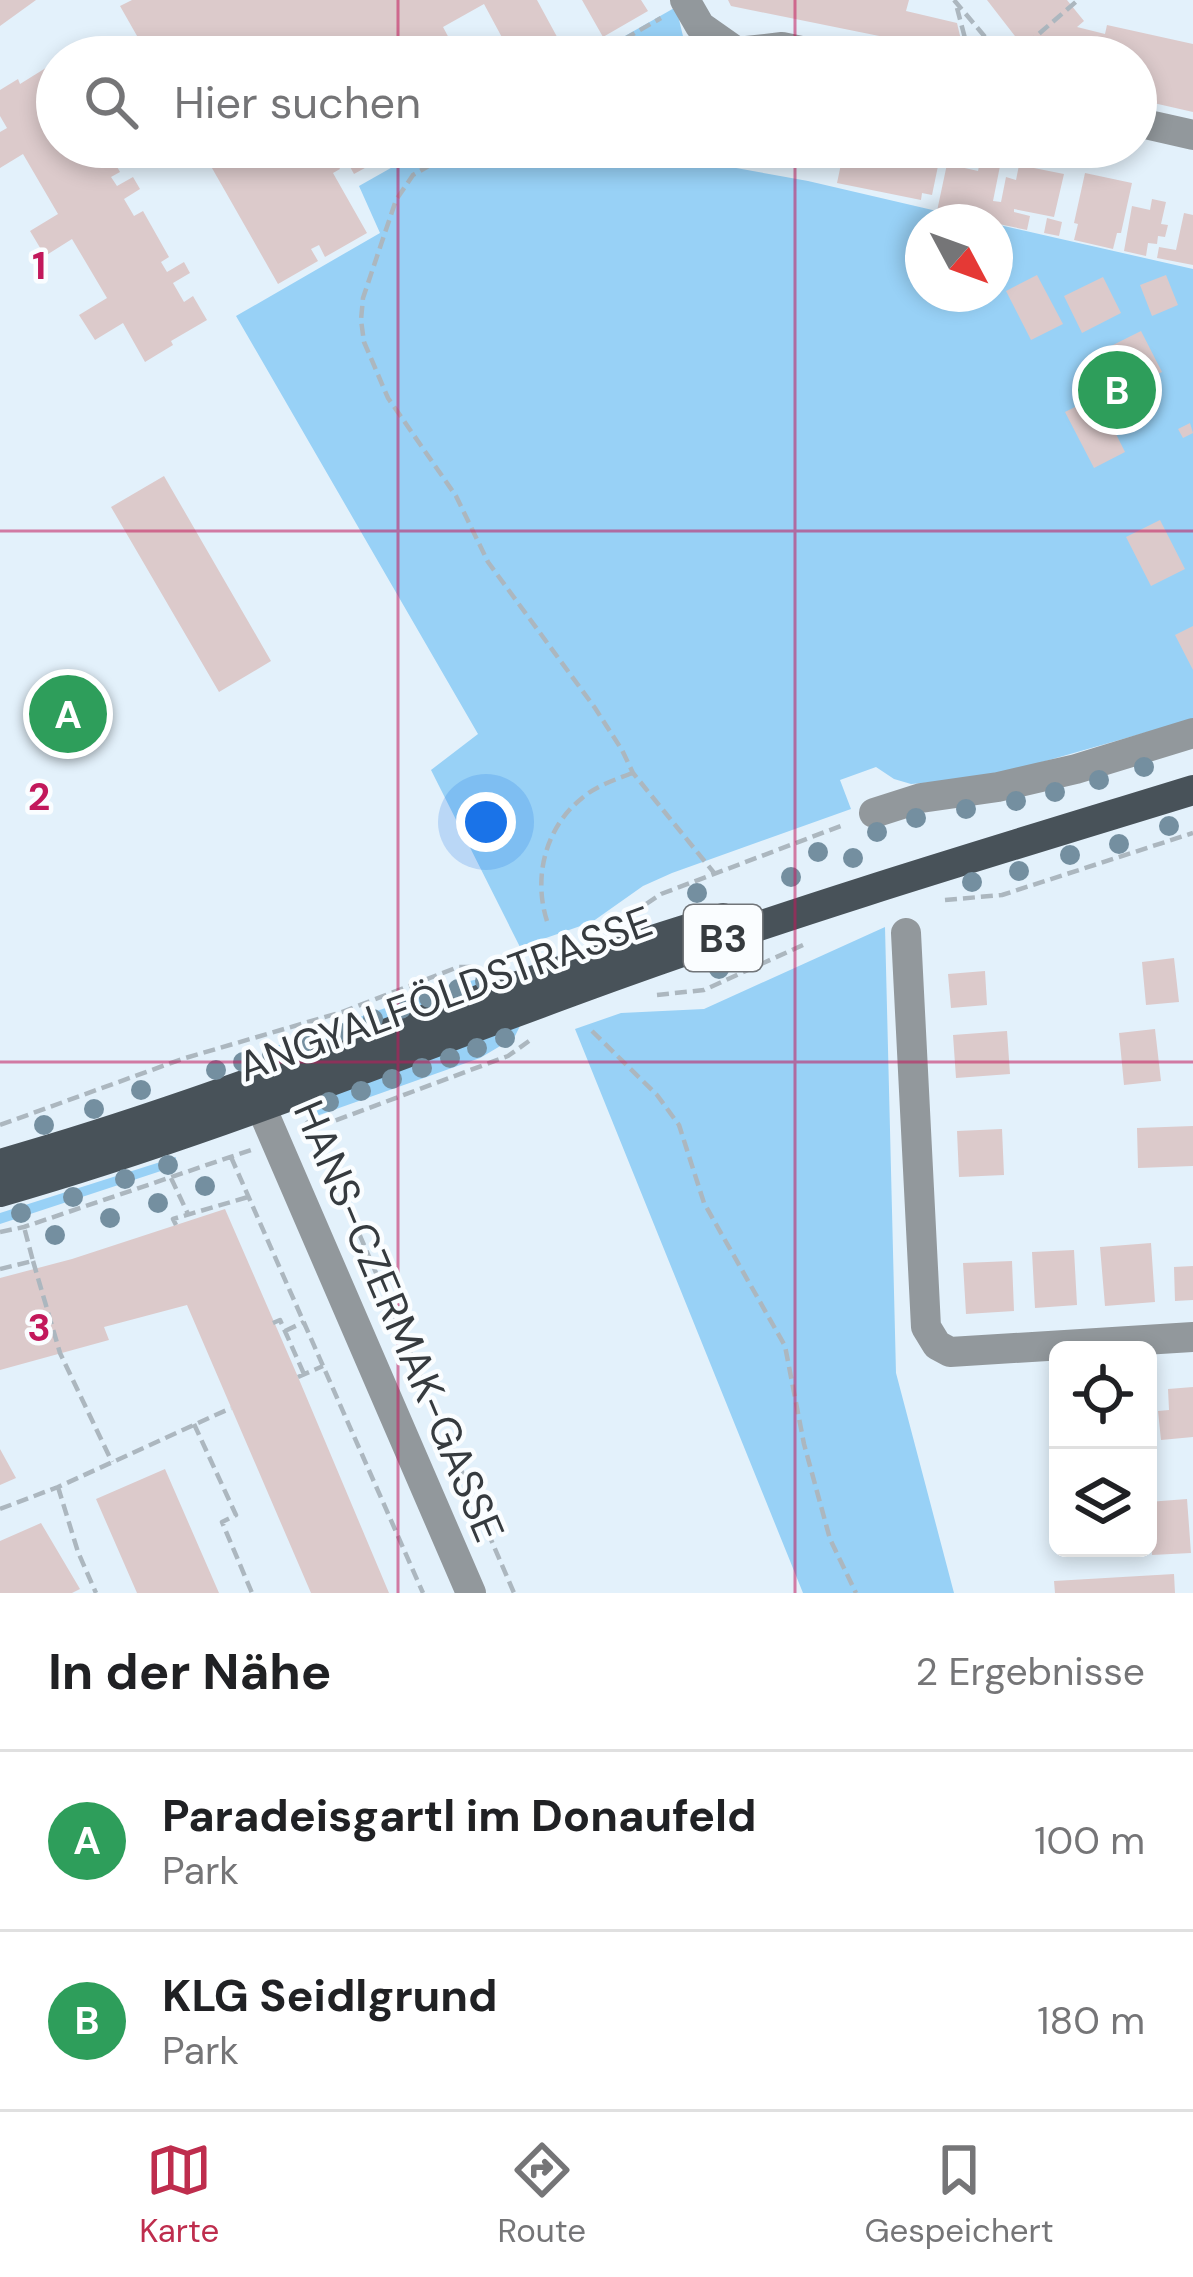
<!DOCTYPE html>
<html lang="de">
<head>
<meta charset="utf-8">
<style>
	body { margin:0; font-family:"DM Sans",sans-serif; background:#f2f2f2; color:#202124 }
	.controls { position:absolute; right:36px; bottom:36px; display:grid; overflow:hidden; border-radius:18px; box-shadow:0 6px 18px #0003 }
	.controls button { width:108px; height:108px; display:grid; place-items:center; padding:0; border:0; border-bottom:3px solid #e0e0e0; background:#fff; color:#202124; font:60px sans-serif }
	.compass { position:absolute; left:905px; top:204px; width:108px; height:108px; border-radius:50%; background:#fff; box-shadow:0 6px 18px #0003; rotate:131deg }
	.you { position:absolute; left:486px; top:822px; width:42px; height:42px; margin:-30px; border:9px solid #fff; border-radius:50%; background:#1a73e8; box-shadow:0 0 0 18px #1a73e833 }
	.badge { display:grid; place-items:center; width:78px; height:78px; border-radius:50%; background:#be2d4d; color:#fff; font-size:39px; font-weight:700 }
	.pin { position:absolute; translate:-50% -50%; border:6px solid #fff; box-shadow:0 3px 12px #0006 }
	.list { margin:0; padding:0; list-style:none }
	h2 { display:flex; justify-content:space-between; align-items:center; height:156px; margin:0; padding:0 48px; font-size:51px }
	h2 small { font-size:39px; font-weight:400; color:#757577 }
	.list li { display:grid; grid-template-columns:78px 1fr auto; gap:36px; align-items:center; box-sizing:border-box; height:180px; padding:0 48px; border-top:3px solid #e0e0e0 }
	.list b { display:block; font-size:45px; white-space:nowrap }
	.list p { margin:0; font-size:39px; white-space:nowrap; color:#757577 }
	.list em { font-size:39px; font-style:normal; color:#757577 }
	.icon { flex:none; width:66px; height:66px; fill:none; stroke:currentColor; stroke-width:2; stroke-linecap:round; stroke-linejoin:round }
	.map { position:relative; flex:none; width:1193px; height:1593px; overflow:hidden }
	.search { position:absolute; background:#fff; box-shadow:0 6px 18px #0003; left:36px; right:36px; top:36px; height:132px; display:flex; align-items:center; gap:30px; box-sizing:border-box; padding:0 42px; border-radius:66px; color:#757577; font-size:45px }
	.sheet { height:516px; background:#fff }
	nav { display:flex; justify-content:space-around; align-items:center; box-sizing:border-box; height:168px; border-top:3px solid #e0e0e0; background:#fff; font-size:33px; color:#757577 }
	nav a { display:grid; justify-items:center; gap:6px }
	nav .on { color:#be2d4d }
	.map>svg:first-child { display:block }
	.green { fill:#98d1f6 }
	.building { fill:#dccacb }
	.lines { fill:none; stroke-linecap:round; stroke-linejoin:round }
	.path { stroke:#acb7bf; stroke-width:4.5; stroke-dasharray:12 6; stroke-linecap:butt }
	.minor { stroke:#92989c; stroke-width:30 }
	.major { stroke:#485259; stroke-width:30 }
	.tree { fill:#748fa0 }
	.grid { fill:none; stroke:#c2185b; stroke-width:3; stroke-opacity:0.55 }
	.labels { text-anchor:middle; dominant-baseline:central; stroke-width:9; stroke-linejoin:round; paint-order:stroke }
	.shield { fill:#fafdff; stroke:#717579; stroke-width:3 }
	.shield-label { font-size:39px; font-weight:bold; fill:#363b3f }
	.street-label { font-size:42px; fill:#363b3f; stroke:#fafdff }
	.grid-label { font-size:39px; text-anchor:middle; font-weight:bold; fill:#c2185b; stroke:#fafdff; stroke-width:9; stroke-linejoin:round; paint-order:stroke }
</style>
</head>
<body>
<div class="map">
<svg width="1193" height="1593" viewBox="0 0 1193 1593">
	<rect width="100%" height="100%" fill="#e3f1fb"/>
	<!-- green -->
	<path class="green" d="M 676,7 L 688,57 L 588,57 Z
		M 428,147 L 710,147 L 714,164 L 808,181 L 984,222 L 923,222 L 923,294 L 995,294 L 995,224 L 1193,269 L 1193,719 L 986,778 L 911,784 L 894,779 L 876,767 L 840,780 L 851,809 L 672,873 L 643,886 L 592,922 L 520,947 L 431,770 L 478,734 L 236,316 L 380,233 L 359,186 Z
		M 885,927 L 896,1373 L 954,1593 L 803,1593 L 575,1029 L 621,1013 L 704,1009 Z
		M 496,975 L 501,977 L 274,1064 L 267,1047 L 280,1045 L 448,986 Z
		M 520,1026 L 514,1038 L 480,1058 L 308,1119 L 321,1098 Z
		M 176,1157 L 173,1167 L 0,1224 L 0,1213 Z"/>
	<!-- building -->
	<path class="building" d="M 0,0 L 36,0 L 0,26 Z
		M 132,0 L 537,0 L 568,57 L 505,57 L 499,46 L 505,43 L 484,4 L 443,27 L 459,57 L 404,57 L 401,51 L 389,57 L 149,57 L 120,6 Z
		M 582,0 L 641,0 L 648,11 L 603,37 Z
		M 728,0 L 909,0 L 906,11 L 957,23 L 965,57 L 933,57 L 900,50 L 899,40 L 731,6 Z
		M 987,0 L 1067,0 L 1084,21 L 1077,27 L 1105,34 L 1107,25 L 1193,44 L 1193,112 L 1136,99 L 1136,57 L 1040,57 L 1026,40 L 1021,44 Z
		M 57,61 L 57,147 L 106,147 L 120,172 L 111,177 L 117,186 L 133,177 L 140,189 L 124,199 L 134,216 L 143,211 L 169,257 L 161,262 L 167,272 L 184,262 L 190,273 L 173,283 L 184,302 L 193,296 L 207,320 L 171,341 L 173,345 L 145,362 L 123,323 L 95,340 L 79,315 L 107,298 L 72,239 L 45,256 L 30,231 L 58,214 L 23,154 L 0,168 L 0,132 L 7,128 L 0,116 L 0,90 L 18,79 L 20,84 Z
		M 200,147 L 328,147 L 340,169 L 333,173 L 367,233 L 325,257 L 319,245 L 311,249 L 318,261 L 278,284 Z
		M 339,147 L 403,147 L 354,174 Z
		M 983,147 L 1003,151 L 993,201 L 1001,202 L 1006,177 L 1016,180 L 1019,165 L 1064,174 L 1054,217 L 1014,209 L 1014,212 L 1030,216 L 1027,230 L 937,211 L 947,164 L 978,171 Z
		M 844,150 L 906,160 L 907,157 L 938,166 L 932,195 L 922,193 L 921,200 L 837,183 Z
		M 1085,173 L 1132,183 L 1121,233 L 1117,233 L 1113,249 L 1074,240 L 1078,224 L 1074,223 Z
		M 1152,199 L 1166,202 L 1161,224 L 1168,225 L 1165,237 L 1158,236 L 1157,244 L 1148,243 L 1146,256 L 1124,251 L 1132,206 L 1150,210 Z
		M 1184,213 L 1193,215 L 1193,265 L 1157,258 L 1159,247 L 1176,250 Z
		M 1047,218 L 1062,222 L 1059,236 L 1044,233 Z
		M 1037,275 L 1063,324 L 1031,340 L 1006,291 Z
		M 1166,275 L 1178,305 L 1152,316 L 1140,285 Z
		M 1103,277 L 1121,313 L 1082,333 L 1064,296 Z
		M 1141,331 L 1162,372 L 1126,390 L 1105,349 Z
		M 1097,396 L 1125,452 L 1094,468 L 1065,412 Z
		M 1190,423 L 1193,433 L 1183,438 L 1178,429 Z
		M 164,476 L 271,661 L 219,692 L 111,507 Z
		M 1160,520 L 1185,569 L 1151,586 L 1126,537 Z
		M 1193,626 L 1193,670 L 1175,635 Z
		M 1174,958 L 1179,1002 L 1146,1005 L 1142,962 Z
		M 985,971 L 987,1005 L 951,1008 L 948,974 Z
		M 1155,1029 L 1161,1081 L 1124,1085 L 1119,1033 Z
		M 1007,1031 L 1010,1074 L 956,1078 L 953,1035 Z
		M 1193,1126 L 1193,1166 L 1138,1168 L 1137,1128 Z
		M 1002,1129 L 1004,1175 L 959,1177 L 957,1131 Z
		M 225,1209 L 298,1377 L 389,1593 L 311,1593 L 187,1305 L 104,1327 L 109,1340 L 0,1370 L 0,1278 L 72,1259 Z
		M 1151,1243 L 1155,1302 L 1105,1306 L 1100,1247 Z
		M 1074,1250 L 1077,1305 L 1035,1308 L 1032,1252 Z
		M 1012,1261 L 1014,1311 L 966,1314 L 963,1263 Z
		M 1193,1266 L 1193,1300 L 1175,1301 L 1174,1267 Z
		M 1193,1387 L 1193,1437 L 1161,1440 L 1158,1411 L 1169,1410 L 1168,1389 Z
		M 0,1449 L 16,1478 L 0,1485 Z
		M 165,1469 L 219,1593 L 137,1593 L 96,1499 Z
		M 1187,1499 L 1191,1553 L 1152,1555 L 1148,1502 Z
		M 41,1523 L 80,1589 L 72,1593 L 0,1593 L 0,1541 Z
		M 1174,1574 L 1175,1593 L 1055,1593 L 1054,1581 Z"/>
	<g class="lines">
		<!-- path -->
		<path class="path" d="M 954,0 L 1002,57
			M 957,8 L 970,57
			M 593,57 L 661,18
			M 1012,57 L 1078,0
			M 462,147 L 413,175 L 396,200 L 363,298 L 361,320 L 364,342 L 388,398 L 456,496 L 488,562 L 595,708 L 622,750 L 633,773 L 715,874
			M 945,900 L 1002,895 L 1193,833
			M 631,914 L 661,894 L 846,824
			M 547,921 C 533,878 545,828 581,799 C 595,786 615,780 632,773
			M 657,995 L 704,990 L 803,945
			M 592,1031 L 657,1095 L 679,1125 L 704,1203 L 785,1346 L 804,1444 L 830,1539 L 856,1593
			M 306,1121 L 314,1129 L 514,1593
			M 0,1125 L 182,1059 L 342,1012 L 458,967 L 477,967
			M 302,1133 L 508,1056 L 529,1041
			M 231,1157 L 423,1593
			M 171,1178 L 188,1214
			M 176,1225 L 173,1219 L 248,1197
			M 0,1232 L 24,1227 L 251,1150
			M 33,1261 L 60,1353 L 112,1462
			M 0,1269 L 33,1261 L 24,1227
			M 273,1323 L 280,1320 L 304,1374
			M 285,1331 L 304,1322
			M 298,1377 L 323,1366
			M 194,1424 L 236,1515 L 222,1522 L 252,1593
			M 58,1487 L 78,1552 L 96,1593
			M 0,1509 L 58,1487 L 231,1408"/>
		<!-- minor -->
		<path class="minor" d="M 685,0 L 700,26 L 737,52 L 782,47 L 830,57
			M 1136,122 L 1193,135
			M 874,813 L 921,798 L 998,787 L 1076,769 L 1193,733
			M 906,933 L 926,1327 L 937,1345 L 950,1352 L 1193,1337
			M 252,1086 L 471,1593"/>
		<!-- major -->
		<path class="major" d="M 0,1164 C 245,1095 479,991 723,918
			M 0,1192 C 210,1132 414,1048 620,974 C 809,906 1001,849 1193,790"/>
	</g>
	<!-- trees -->
	<g class="tree">
		<circle cx="1144" cy="767" r="10"/>
		<circle cx="1099" cy="780" r="10"/>
		<circle cx="1055" cy="792" r="10"/>
		<circle cx="1016" cy="801" r="10"/>
		<circle cx="966" cy="809" r="10"/>
		<circle cx="916" cy="818" r="10"/>
		<circle cx="1169" cy="826" r="10"/>
		<circle cx="877" cy="832" r="10"/>
		<circle cx="1119" cy="844" r="10"/>
		<circle cx="818" cy="852" r="10"/>
		<circle cx="1070" cy="855" r="10"/>
		<circle cx="853" cy="858" r="10"/>
		<circle cx="1019" cy="871" r="10"/>
		<circle cx="791" cy="877" r="10"/>
		<circle cx="972" cy="882" r="10"/>
		<circle cx="697" cy="893" r="10"/>
		<circle cx="719" cy="969" r="10"/>
		<circle cx="485" cy="981" r="10"/>
		<circle cx="458" cy="989" r="10"/>
		<circle cx="429" cy="998" r="10"/>
		<circle cx="401" cy="1009" r="10"/>
		<circle cx="373" cy="1019" r="10"/>
		<circle cx="338" cy="1032" r="10"/>
		<circle cx="505" cy="1038" r="10"/>
		<circle cx="304" cy="1043" r="10"/>
		<circle cx="477" cy="1048" r="10"/>
		<circle cx="272" cy="1054" r="10"/>
		<circle cx="450" cy="1058" r="10"/>
		<circle cx="243" cy="1062" r="10"/>
		<circle cx="422" cy="1068" r="10"/>
		<circle cx="216" cy="1070" r="10"/>
		<circle cx="392" cy="1079" r="10"/>
		<circle cx="141" cy="1090" r="10"/>
		<circle cx="361" cy="1091" r="10"/>
		<circle cx="329" cy="1102" r="10"/>
		<circle cx="94" cy="1109" r="10"/>
		<circle cx="44" cy="1125" r="10"/>
		<circle cx="168" cy="1165" r="10"/>
		<circle cx="125" cy="1179" r="10"/>
		<circle cx="205" cy="1186" r="10"/>
		<circle cx="73" cy="1197" r="10"/>
		<circle cx="158" cy="1203" r="10"/>
		<circle cx="21" cy="1213" r="10"/>
		<circle cx="110" cy="1218" r="10"/>
		<circle cx="55" cy="1235" r="10"/>
	</g>
	<!-- grid -->
	<path class="grid" d="M 398,0 L 398,57M 795,0 L 795,57M 398,147 L 398,1593M 795,147 L 795,1593M 0,531 L 1193,531M 0,1062 L 1193,1062"/>
	<g class="labels">
		<!-- shield labels -->
		<rect class="shield" x="684" y="905" width="78" height="66" rx="9"/>
		<g class="shield-label">
			<text x="723" y="938">B3</text>
		</g>
		<!-- street labels -->
		<g class="street-label">
			<text transform="translate(445 994) rotate(-20)">ANGYALFÖLDSTRASSE</text>
			<text transform="translate(399 1321) rotate(67)">HANS-CZERMAK-GASSE</text>
		</g>
	</g>
	<g class="grid-label">
		<text x="39" y="279">1</text>
		<text x="39" y="810">2</text>
		<text x="39" y="1341">3</text>
	</g>
</svg>
<div class="controls">
<button><svg class="icon" aria-label="locate" viewBox="0 0 24 24"><circle cx="12" cy="12" r="6"/><path d="M12 2v4M12 18v4M2 12h4M18 12h4"/></svg></button>
<button><svg class="icon" aria-label="layers" viewBox="0 0 24 24"><path d="M12 4l9 5-9 5-9-5zM3 14l9 5 9-5"/></svg></button>
</div>
<svg class="compass" viewBox="-18 -18 36 36"><path d="M0-13l5 13h-10z" fill="#e53935"/><path d="M0 13l5-13h-10z" fill="#757577"/></svg>
<div class="you"></div>
<div class="pin badge" style="left:68px;top:714px;background:#2e9e5b">A</div>
<div class="pin badge" style="left:1117px;top:390px;background:#2e9e5b">B</div>
<div class="search"><svg class="icon" aria-label="search" viewBox="0 0 24 24"><circle cx="10" cy="10" r="6"/><path d="M15 15l6 6"/></svg>Hier suchen</div>
</div>
<section class="sheet">
<h2>In der Nähe<small>2 Ergebnisse</small></h2>
<ul class="list">
<li><span class="badge" style="background:#2e9e5b">A</span><div><b>Paradeisgartl im Donaufeld</b><p>Park</p></div><em>100 m</em></li>
<li><span class="badge" style="background:#2e9e5b">B</span><div><b>KLG Seidlgrund</b><p>Park</p></div><em>180 m</em></li>
</ul>
</section>
<nav>
<a class="on"><svg class="icon" aria-label="map" viewBox="0 0 24 24"><path d="M3 6l6-2 6 2 6-2v14l-6 2-6-2-6 2zM9 4v14M15 6v14"/></svg>Karte</a>
<a><svg class="icon" aria-label="directions" viewBox="0 0 24 24"><path d="M12 3l9 9-9 9-9-9zM9 14v-3h6M13 9l2 2-2 2"/></svg>Route</a>
<a><svg class="icon" aria-label="saved" viewBox="0 0 24 24"><path d="M7 4h10v16l-5-4-5 4z"/></svg>Gespeichert</a>
</nav>
</body>
</html>
